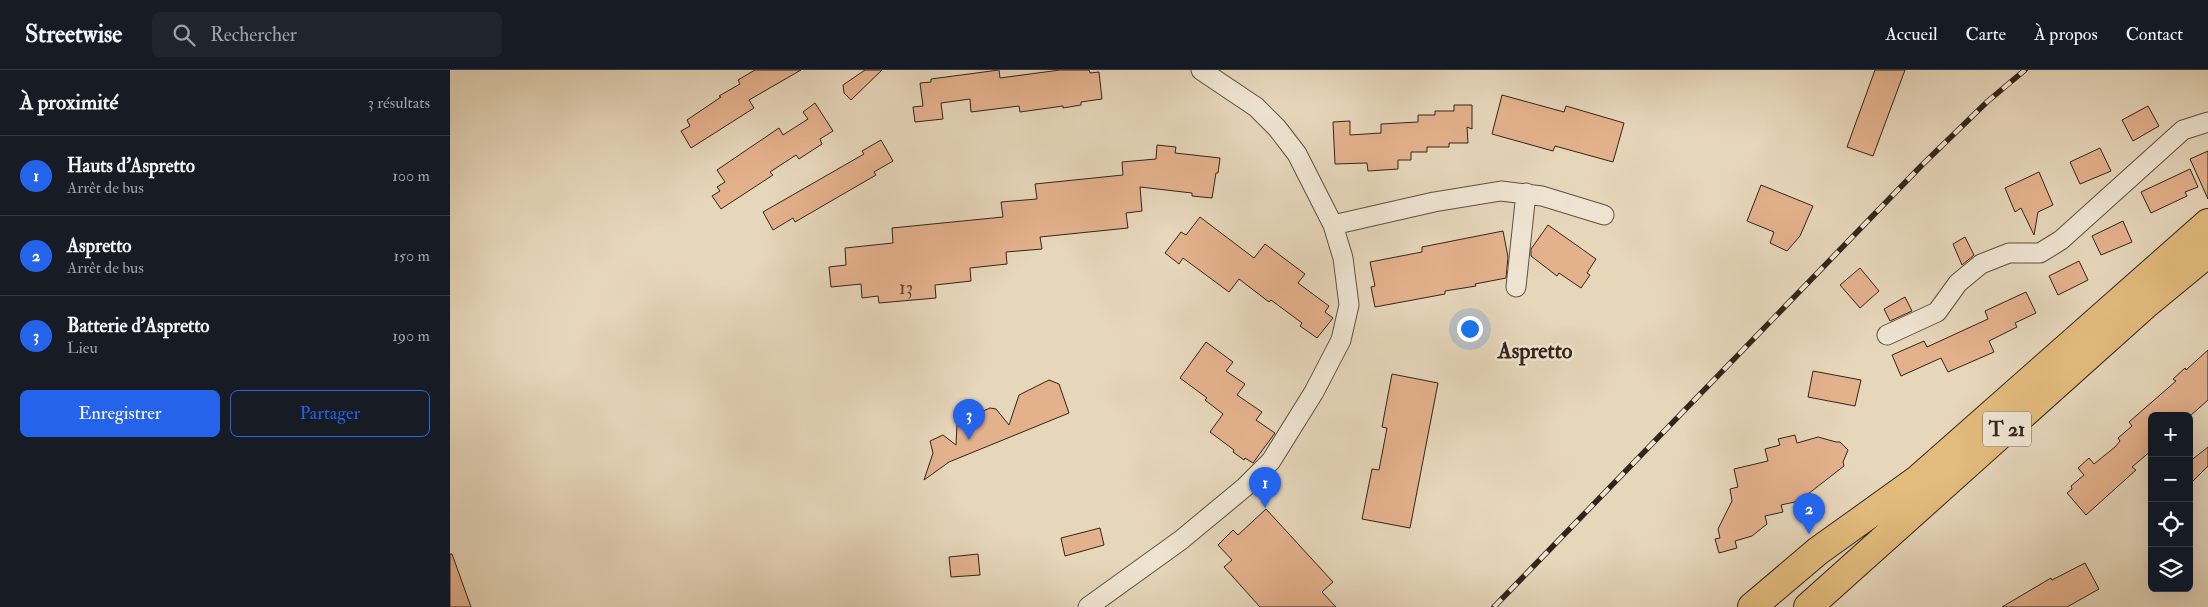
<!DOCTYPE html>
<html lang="fr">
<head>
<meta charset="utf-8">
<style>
	body { margin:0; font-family:"IM FELL Double Pica",serif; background:#20242c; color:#f1f3f6 }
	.controls { position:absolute; right:15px; bottom:15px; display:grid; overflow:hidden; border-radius:8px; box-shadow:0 5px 20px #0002 }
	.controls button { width:45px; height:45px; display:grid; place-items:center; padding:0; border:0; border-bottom:1px solid #363941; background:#171b24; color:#f1f3f6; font:25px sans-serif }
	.you { position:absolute; left:1019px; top:258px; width:18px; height:18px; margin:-12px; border:4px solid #fff; border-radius:50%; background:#1a73e8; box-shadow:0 0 0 8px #1a73e833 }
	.badge { display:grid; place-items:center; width:32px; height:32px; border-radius:50%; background:#2563eb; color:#fff; font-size:16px; font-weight:700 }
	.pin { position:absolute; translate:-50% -41px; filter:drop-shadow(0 1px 2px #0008) }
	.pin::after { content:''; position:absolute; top:26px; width:18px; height:15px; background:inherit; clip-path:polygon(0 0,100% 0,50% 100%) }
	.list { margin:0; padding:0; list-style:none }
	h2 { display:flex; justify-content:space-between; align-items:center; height:65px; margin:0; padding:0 20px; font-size:21px }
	h2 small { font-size:16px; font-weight:400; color:#9ea1a6 }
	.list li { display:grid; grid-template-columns:32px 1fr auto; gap:15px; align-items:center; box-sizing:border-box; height:80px; padding:0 20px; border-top:1px solid #363941 }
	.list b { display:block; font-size:19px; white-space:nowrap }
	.list p { margin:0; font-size:16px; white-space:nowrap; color:#9ea1a6 }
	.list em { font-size:16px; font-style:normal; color:#9ea1a6 }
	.actions { display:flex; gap:10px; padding:15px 20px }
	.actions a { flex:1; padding:11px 0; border:1px solid #2563eb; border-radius:8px; text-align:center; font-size:18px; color:#2563eb }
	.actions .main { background:#2563eb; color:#fff }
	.icon { flex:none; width:28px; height:28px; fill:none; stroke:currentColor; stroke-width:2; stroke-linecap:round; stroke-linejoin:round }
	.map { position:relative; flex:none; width:1758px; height:537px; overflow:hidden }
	header { display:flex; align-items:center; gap:30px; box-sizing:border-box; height:70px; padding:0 25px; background:#171b24; border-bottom:1px solid #363941 }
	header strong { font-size:24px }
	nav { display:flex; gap:28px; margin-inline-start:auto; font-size:18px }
	.search { width:350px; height:45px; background:#20242c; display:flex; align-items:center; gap:12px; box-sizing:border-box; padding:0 18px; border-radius:8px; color:#9ea1a6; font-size:19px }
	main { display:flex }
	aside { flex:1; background:#171b24 }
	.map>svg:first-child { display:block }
	.building { fill:#e4b18d; stroke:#32241a }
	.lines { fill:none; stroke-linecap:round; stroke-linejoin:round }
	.minor-casing { stroke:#5f5042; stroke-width:21 }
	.primary-casing { stroke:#32241a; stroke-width:30 }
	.minor { stroke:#efe4d2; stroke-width:19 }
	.primary { stroke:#e3bb7d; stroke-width:28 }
	.rail-casing { stroke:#32241a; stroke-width:5.5 }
	.rail { stroke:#efe4d2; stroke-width:4; stroke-dasharray:11; stroke-linecap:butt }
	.labels { text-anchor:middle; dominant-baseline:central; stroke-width:5; stroke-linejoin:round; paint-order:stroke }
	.number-label { font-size:19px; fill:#5e4737 }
	.shield { fill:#efe4d2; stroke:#6b5e51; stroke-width:1 }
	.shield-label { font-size:20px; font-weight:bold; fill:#32241a }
	.neighbourhood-label { font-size:22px; font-weight:bold; fill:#32241a; stroke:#efe4d2 }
</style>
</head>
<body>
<header>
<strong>Streetwise</strong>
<div class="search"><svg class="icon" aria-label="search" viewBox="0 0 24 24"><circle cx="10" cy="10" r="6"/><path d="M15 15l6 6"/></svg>Rechercher</div>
<nav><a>Accueil</a><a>Carte</a><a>À propos</a><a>Contact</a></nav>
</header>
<main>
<aside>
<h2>À proximité<small>3 résultats</small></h2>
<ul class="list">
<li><span class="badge">1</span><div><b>Hauts d'Aspretto</b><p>Arrêt de bus</p></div><em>100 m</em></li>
<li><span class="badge">2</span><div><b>Aspretto</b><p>Arrêt de bus</p></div><em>150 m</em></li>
<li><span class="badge">3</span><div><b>Batterie d'Aspretto</b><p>Lieu</p></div><em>190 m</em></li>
</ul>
<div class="actions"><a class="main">Enregistrer</a><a>Partager</a></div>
</aside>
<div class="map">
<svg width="1758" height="537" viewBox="0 0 1758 537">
	<rect width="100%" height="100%" fill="#e6d6ba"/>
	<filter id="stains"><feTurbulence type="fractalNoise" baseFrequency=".004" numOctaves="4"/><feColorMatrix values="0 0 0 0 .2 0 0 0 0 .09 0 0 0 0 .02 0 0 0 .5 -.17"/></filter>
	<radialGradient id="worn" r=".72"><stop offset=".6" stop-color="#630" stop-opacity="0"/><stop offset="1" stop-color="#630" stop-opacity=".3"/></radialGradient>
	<!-- building -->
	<path class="building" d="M 305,0 L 351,0 L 299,30 L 304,38 L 241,78 L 231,61 L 240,56 L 237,50 L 271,27 L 269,26 L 290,14 L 288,10 Z
		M 415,0 L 432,0 L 401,30 L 394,23 L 393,15 Z
		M 549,0 L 550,8 L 610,0 L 639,0 L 640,3 L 649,2 L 652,29 L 631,32 L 631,35 L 613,38 L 613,36 L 570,42 L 569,36 L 521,42 L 520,29 L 491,33 L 493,49 L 465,52 L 463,37 L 473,36 L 470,13 L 481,12 L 481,9 Z
		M 1425,0 L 1455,0 L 1423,86 L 1397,77 Z
		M 1052,25 L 1114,42 L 1116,36 L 1174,53 L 1163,92 L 1105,76 L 1103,81 L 1042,64 Z
		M 365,33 L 383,61 L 370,69 L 372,74 L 349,89 L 346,85 L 320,102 L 323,105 L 271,139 L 262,126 L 270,121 L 267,117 L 275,112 L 267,100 L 329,58 L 333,65 L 358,49 L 353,42 Z
		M 1004,35 L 1022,35 L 1022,59 L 1017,57 L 1018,73 L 999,73 L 999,77 L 977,77 L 977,82 L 961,82 L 961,90 L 948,90 L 948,99 L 918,101 L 917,93 L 885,94 L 883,52 L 900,51 L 900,65 L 931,63 L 931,54 L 968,52 L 968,45 L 985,45 L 985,41 L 1004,41 Z
		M 1698,36 L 1709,56 L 1683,71 L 1672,50 Z
		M 431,70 L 443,91 L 424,102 L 426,105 L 345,152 L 343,148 L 323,160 L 313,142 L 414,84 L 412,81 Z
		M 707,75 L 726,77 L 725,83 L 770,88 L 768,103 L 766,103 L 762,128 L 742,126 L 742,123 L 690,117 L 692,141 L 676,143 L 678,158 L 590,167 L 592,179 L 556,182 L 557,194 L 520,198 L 521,211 L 485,215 L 486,228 L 429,233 L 428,226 L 412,228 L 411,214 L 381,217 L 379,197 L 396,195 L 395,178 L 443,173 L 442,158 L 553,147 L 551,132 L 587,129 L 585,114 L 673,105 L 672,92 L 706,89 Z
		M 1650,78 L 1661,101 L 1630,114 L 1620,92 Z
		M 1758,81 L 1758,129 L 1740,89 Z
		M 1740,99 L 1748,117 L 1735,122 L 1737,126 L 1701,143 L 1691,122 Z
		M 1589,102 L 1603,135 L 1588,142 L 1584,165 L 1571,138 L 1565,142 L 1555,118 Z
		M 1311,115 L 1363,136 L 1350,166 L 1337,181 L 1320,173 L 1324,162 L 1297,151 Z
		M 750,147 L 804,188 L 815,174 L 855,204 L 848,213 L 879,236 L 875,242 L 883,248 L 867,268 L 850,256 L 852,253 L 821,230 L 819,232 L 789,209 L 779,222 L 733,188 L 729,194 L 715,183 L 731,162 L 736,165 Z
		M 1673,151 L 1682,172 L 1651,185 L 1642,166 Z
		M 1098,155 L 1146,189 L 1137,203 L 1140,205 L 1131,218 L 1109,203 L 1107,206 L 1081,186 L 1081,179 Z
		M 1053,161 L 1058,187 L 1056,208 L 1025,214 L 1026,216 L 995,221 L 995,224 L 925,237 L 921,217 L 925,216 L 920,192 L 972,182 L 972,177 Z
		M 1515,167 L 1524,185 L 1512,195 L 1503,174 Z
		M 1629,191 L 1638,210 L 1608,225 L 1599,206 Z
		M 1410,198 L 1429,221 L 1410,238 L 1390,215 Z
		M 1576,222 L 1586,243 L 1565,253 L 1567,257 L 1539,271 L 1544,282 L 1498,302 L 1491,288 L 1451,306 L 1442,285 L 1474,271 L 1477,277 L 1538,249 L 1535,241 Z
		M 1455,227 L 1462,241 L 1440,251 L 1434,239 Z
		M 756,272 L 783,292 L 776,301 L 795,314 L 787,325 L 812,342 L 806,350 L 825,363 L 803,393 L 795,388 L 794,390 L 783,382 L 784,380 L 760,362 L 773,344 L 755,330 L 757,328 L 730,308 Z
		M 1758,280 L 1758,330 L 1740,346 L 1702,346 L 1702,380 L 1682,397 L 1686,400 L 1636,445 L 1617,423 L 1622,419 L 1621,416 L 1634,405 L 1628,398 L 1639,388 L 1644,394 L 1665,377 L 1670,371 L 1668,368 L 1682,356 L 1679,352 L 1726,311 L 1723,309 L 1735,298 L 1736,300 Z
		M 1363,301 L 1411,310 L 1405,336 L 1358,327 Z
		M 942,304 L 988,313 L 960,458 L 912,449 L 922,399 L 929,400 L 937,358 L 932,357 Z
		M 599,310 L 609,314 L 619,343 L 499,392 L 474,410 L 483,383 L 480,371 L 493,365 L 506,375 L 507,354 L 510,351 L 540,338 L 546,339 L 559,355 L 569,325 Z
		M 1345,365 L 1347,373 L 1368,367 L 1386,372 L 1390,372 L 1398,380 L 1393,392 L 1394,396 L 1349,431 L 1331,435 L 1333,442 L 1315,446 L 1317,454 L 1302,466 L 1285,471 L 1287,478 L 1269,483 L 1265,469 L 1270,468 L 1268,459 L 1282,431 L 1280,419 L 1288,417 L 1284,399 L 1318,391 L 1315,379 L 1330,375 L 1328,369 Z
		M 1758,377 L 1758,396 L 1739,415 L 1739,392 Z
		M 816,439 L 883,512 L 872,522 L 886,537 L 810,537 L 774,497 L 782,490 L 768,475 L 783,460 L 788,465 Z
		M 650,458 L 654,475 L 615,486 L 611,468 Z
		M 0,484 L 2,484 L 21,537 L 0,537 Z
		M 528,484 L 530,505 L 501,507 L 499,487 Z
		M 1635,493 L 1649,519 L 1617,537 L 1552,537 L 1601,508 L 1602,510 Z"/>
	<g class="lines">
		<!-- minor casing -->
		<g class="minor-casing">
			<path id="minor" d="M 883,155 L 984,132 L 1051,121 L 1092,126 L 1154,145
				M 1066,217 L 1076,123
				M 1437,265 L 1487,242 L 1508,213 L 1531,194 L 1559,183 L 1590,183 L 1611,170 L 1733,60 L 1758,52
				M 638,537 L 731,470 L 795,417 L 821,391 L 864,322 L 891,270 L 899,235 L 893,188 L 883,155 L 847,84 L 827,58 L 806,37 L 751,0"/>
		</g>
		<!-- primary casing -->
		<g class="primary-casing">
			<path id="primary" d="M 1302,537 L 1368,481 L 1467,410 L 1758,153
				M 1358,537 L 1695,235 L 1758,183"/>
		</g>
		<!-- minor -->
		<use href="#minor" class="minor"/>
		<!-- primary -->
		<use href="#primary" class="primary"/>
		<!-- rail casing -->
		<g class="rail-casing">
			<path id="rail" d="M 1044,537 L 1471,96 L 1538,31 L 1575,0"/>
		</g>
		<!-- rail -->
		<use href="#rail" class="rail"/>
	</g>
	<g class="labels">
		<!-- number labels -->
		<g class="number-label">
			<text x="456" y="218">13</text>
		</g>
		<!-- shield labels -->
		<rect class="shield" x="1533" y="341.5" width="48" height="35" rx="4"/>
		<g class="shield-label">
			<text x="1557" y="359">T 21</text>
		</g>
		<!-- neighbourhood labels -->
		<g class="neighbourhood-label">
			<text x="1085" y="281">Aspretto</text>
		</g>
	</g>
	<rect width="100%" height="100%" filter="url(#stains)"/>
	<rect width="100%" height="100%" fill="url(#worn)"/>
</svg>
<div class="controls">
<button>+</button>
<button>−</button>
<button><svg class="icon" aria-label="locate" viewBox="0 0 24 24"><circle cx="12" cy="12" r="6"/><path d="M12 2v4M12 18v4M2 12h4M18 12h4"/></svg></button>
<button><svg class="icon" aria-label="layers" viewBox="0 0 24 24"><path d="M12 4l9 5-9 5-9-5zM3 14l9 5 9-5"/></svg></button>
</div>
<div class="you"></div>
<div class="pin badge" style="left:815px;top:438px">1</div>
<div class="pin badge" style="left:1359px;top:464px">2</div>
<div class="pin badge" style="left:519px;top:370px">3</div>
</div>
</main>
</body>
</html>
